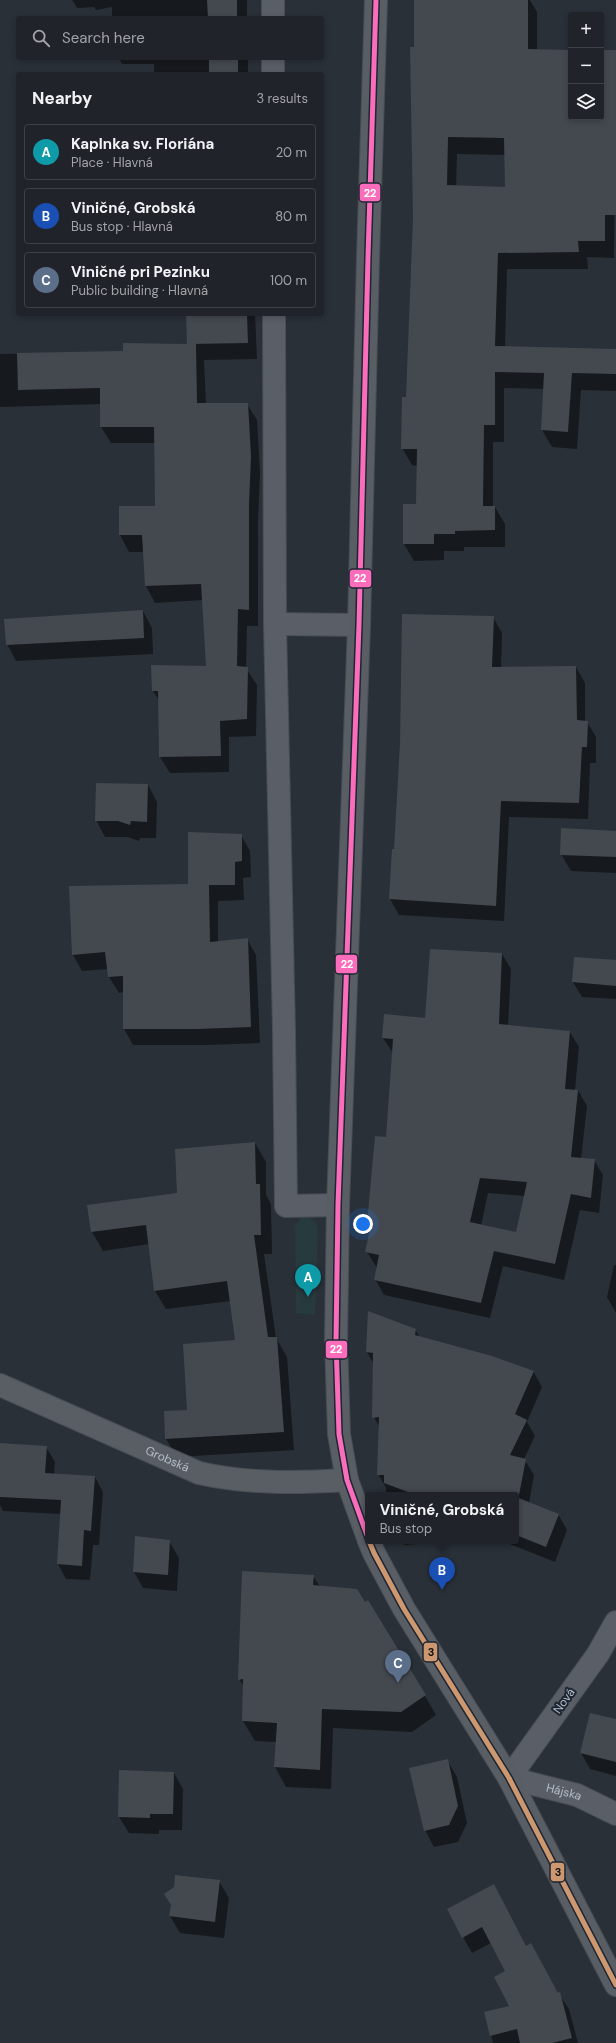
<!DOCTYPE html>
<html lang="en">
<head>
<meta charset="utf-8">
<style>
	body { margin:0; font-family:"DM Sans",sans-serif; background:#2d3036; color:#f1f3f6 }
	.controls { position:absolute; right:12px; top:12px; display:grid; overflow:hidden; border-radius:4px; box-shadow:0 2px 6px #0003 }
	.controls button { width:36px; height:36px; display:grid; place-items:center; padding:0; border:0; border-bottom:1px solid #3d4147; background:#20242a; color:#f1f3f6; font:20px sans-serif }
	.you { position:absolute; left:363px; top:1224px; width:14px; height:14px; margin:-10px; border:3px solid #fff; border-radius:50%; background:#1a73e8; box-shadow:0 0 0 6px #1a73e833 }
	.badge { display:grid; place-items:center; width:26px; height:26px; border-radius:50%; background:#848b96; color:#fff; font-size:13px; font-weight:700 }
	.pin { position:absolute; translate:-50% -33px; filter:drop-shadow(0 1px 2px #0008) }
	.pin::after { content:''; position:absolute; top:21px; width:14px; height:12px; background:inherit; clip-path:polygon(0 0,100% 0,50% 100%) }
	.popup { position:absolute; left:365px; top:1492px; width:154px; height:52px; box-sizing:border-box; display:grid; place-content:center; border-radius:4px; background:#20242a; filter:drop-shadow(0 1px 3px #0005); font-size:13px; white-space:nowrap; color:#a2a4a8 }
	.popup b { font-size:15px; color:#f1f3f6 }
	.popup::after { content:''; position:absolute; left:50%; top:100%; margin-left:-8px; border:8px solid transparent; border-top-color:#20242a }
	.list { margin:0; padding:0; list-style:none }
	h2 { display:flex; justify-content:space-between; align-items:center; height:52px; margin:0; padding:0 16px; font-size:17px }
	h2 small { font-size:13px; font-weight:400; color:#a2a4a8 }
	.list li { display:grid; grid-template-columns:26px 1fr auto; gap:12px; align-items:center; box-sizing:border-box; height:56px; margin:0 8px 8px; padding:0 8px; border:1px solid #3d4147; border-radius:4px }
	.list b { display:block; font-size:15px; white-space:nowrap }
	.list p { margin:0; font-size:13px; white-space:nowrap; color:#a2a4a8 }
	.list em { font-size:13px; font-style:normal; color:#a2a4a8 }
	.icon { flex:none; width:22px; height:22px; fill:none; stroke:currentColor; stroke-width:2; stroke-linecap:round; stroke-linejoin:round }
	.map { position:relative; flex:none; width:616px; height:2043px; overflow:hidden }
	.search { position:absolute; background:#20242a; box-shadow:0 2px 6px #0003; left:16px; top:16px; width:308px; height:44px; display:flex; align-items:center; gap:10px; box-sizing:border-box; padding:0 14px; border-radius:4px; color:#a2a4a8; font-size:15px }
	.panel { position:absolute; background:#20242a; box-shadow:0 2px 6px #0003; left:16px; top:72px; width:308px; height:244px; border-radius:4px }
	.map>svg:first-child { display:block }
	.green { fill:#273a3e }
	.shadow { fill:#0007; fill-rule:evenodd }
	.building { fill:#444950; fill-rule:evenodd }
	.lines { fill:none; stroke-linecap:round; stroke-linejoin:round }
	.street-casing { stroke:#484c53; stroke-width:24 }
	.secondary-casing { stroke:#484c53; stroke-width:24 }
	.street { stroke:#5a5e66; stroke-width:22 }
	.secondary { stroke:#595d64; stroke-width:22 }
	.bus-1-casing { stroke:#1d2633; stroke-width:8 }
	.bus-2-casing { stroke:#1d2633; stroke-width:8 }
	.bus-1 { stroke:#fb6dba; stroke-width:5 }
	.bus-2 { stroke:#cd976f; stroke-width:5 }
	.labels { text-anchor:middle; dominant-baseline:central; stroke-width:4; stroke-linejoin:round; paint-order:stroke }
	.street-label { font-size:12px; fill:#b4bcc9; stroke:#1d2633 }
	.line-badge { stroke:#1d2633; stroke-width:1.5 }
	.badge-label { font-size:11px; text-anchor:middle; font-weight:bold; fill:#fff }
	.pale-badge-label { font-size:11px; text-anchor:middle; font-weight:bold; fill:#111 }
</style>
</head>
<body>
<div class="map">
<svg width="616" height="2043" viewBox="0 0 616 2043">
	<rect width="100%" height="100%" fill="#2a3038"/>
	<!-- green -->
	<path class="green" d="M 309,1217 L 315,1222 L 318,1228 L 315,1315 L 296,1313 L 295,1226 L 301,1218 Z"/>
	<!-- shadow -->
	<path class="shadow" d="M 72,0 L 247,0 L 247,18 L 112,18 L 112,7 L 96,10 L 94,7 L 77,8 Z
		M 415,0 L 530,0 L 537,12 L 537,51 L 571,51 L 571,117 L 601,117 L 601,51 L 616,51 L 614,258 L 587,257 L 588,269 L 507,269 L 505,347 L 616,350 L 616,391 L 581,390 L 577,449 L 552,447 L 542,430 L 544,389 L 504,388 L 504,442 L 493,442 L 493,507 L 495,507 L 505,524 L 505,547 L 464,547 L 464,551 L 444,551 L 444,560 L 414,561 L 404,544 L 417,505 L 418,466 L 412,465 L 402,448 L 407,399 L 414,217 ZM 457,154 L 506,155 L 506,188 L 456,186 Z
		M 119,58 L 248,58 L 248,74 L 154,74 L 154,64 L 122,64 Z
		M 187,314 L 255,314 L 257,359 L 204,360 L 206,404 L 247,404 L 257,420 L 260,473 L 258,521 L 258,626 L 247,626 L 246,668 L 257,685 L 256,736 L 229,737 L 229,772 L 170,773 L 160,757 L 160,702 L 153,691 L 152,666 L 207,667 L 203,600 L 155,603 L 146,586 L 144,552 L 129,552 L 120,535 L 120,507 L 156,507 L 155,443 L 111,443 L 101,427 L 101,404 L 0,407 L 0,354 L 124,352 L 188,345 Z
		M 143,611 L 152,628 L 153,654 L 16,661 L 7,644 Z
		M 493,617 L 502,633 L 501,668 L 576,667 L 585,683 L 585,722 L 587,722 L 596,737 L 596,763 L 590,763 L 588,819 L 509,817 L 504,921 L 399,915 L 390,899 L 395,850 Z
		M 148,785 L 157,802 L 156,838 L 140,838 L 139,841 L 128,837 L 105,837 L 96,820 Z
		M 616,832 L 616,873 L 571,871 L 561,854 Z
		M 241,835 L 250,851 L 251,877 L 243,878 L 244,900 L 218,901 L 218,942 L 247,939 L 256,955 L 260,1043 L 208,1045 L 133,1045 L 124,1029 L 124,992 L 119,993 L 109,977 L 108,969 L 82,971 L 73,955 L 189,885 Z
		M 502,954 L 511,969 L 508,1026 L 570,1032 L 579,1047 L 575,1090 L 578,1090 L 587,1106 L 581,1159 L 594,1160 L 603,1175 L 599,1213 L 580,1210 L 564,1280 L 503,1266 L 490,1318 L 384,1295 L 375,1279 L 377,1268 L 367,1252 L 371,1229 L 368,1224 L 387,1138 L 393,1053 L 383,1038 L 426,1019 ZM 488,1193 L 525,1196 L 517,1234 L 481,1226 Z
		M 575,958 L 616,962 L 616,999 L 582,997 L 573,982 Z
		M 255,1143 L 266,1162 L 266,1195 L 271,1204 L 272,1254 L 264,1254 L 276,1338 L 287,1357 L 294,1450 L 177,1457 L 166,1439 L 188,1411 L 236,1341 L 231,1301 L 166,1309 L 155,1291 L 149,1244 L 103,1251 L 92,1232 L 89,1206 L 178,1194 Z
		M 614,1265 L 616,1265 L 616,1313 L 607,1297 Z
		M 415,1329 L 420,1338 L 533,1371 L 542,1387 L 527,1422 L 535,1436 L 524,1459 L 534,1475 L 529,1503 L 558,1514 L 567,1530 L 555,1562 L 505,1542 L 516,1541 L 516,1495 L 386,1495 L 386,1488 L 378,1474 L 380,1428 L 374,1417 L 374,1365 L 367,1352 Z
		M 0,1444 L 46,1447 L 55,1462 L 54,1475 L 95,1477 L 103,1492 L 99,1545 L 93,1545 L 90,1580 L 66,1579 L 58,1564 L 61,1514 L 3,1511 L 0,1505 Z
		M 169,1541 L 179,1558 L 177,1591 L 143,1588 L 134,1572 Z
		M 402,1541 L 431,1541 L 431,1543 L 404,1545 Z
		M 313,1576 L 320,1587 L 425,1696 L 436,1715 L 412,1732 L 333,1728 L 331,1789 L 286,1787 L 275,1767 L 277,1742 L 255,1741 L 243,1721 L 244,1687 L 239,1679 Z
		M 616,1720 L 616,1776 L 590,1769 L 581,1753 Z
		M 447,1760 L 457,1777 L 467,1823 L 458,1842 L 434,1847 L 425,1830 Z
		M 174,1773 L 183,1789 L 182,1830 L 159,1830 L 159,1834 L 129,1833 L 119,1817 Z
		M 219,1881 L 229,1898 L 224,1938 L 180,1933 L 170,1916 L 175,1887 Z
		M 494,1885 L 526,1947 L 569,2009 L 578,2043 L 493,2043 L 485,2013 L 510,2007 L 506,1971 L 491,1943 L 472,1953 L 463,1937 Z"/>
	<!-- building -->
	<path class="building" d="M 207,0 L 237,0 L 237,18 L 208,18 Z
		M 414,0 L 528,0 L 528,49 L 571,50 L 571,117 L 601,117 L 601,50 L 616,50 L 616,215 L 605,215 L 605,241 L 578,241 L 579,252 L 498,253 L 495,346 L 616,349 L 616,374 L 572,373 L 568,432 L 541,430 L 544,373 L 495,372 L 495,425 L 484,425 L 483,506 L 495,506 L 495,530 L 455,531 L 455,534 L 434,534 L 434,544 L 403,544 L 403,504 L 416,504 L 417,449 L 401,449 L 402,397 L 406,397 L 413,217 L 410,47 L 414,47 ZM 448,137 L 504,138 L 505,187 L 447,185 Z
		M 209,58 L 238,58 L 238,74 L 209,74 Z
		M 186,314 L 247,314 L 248,343 L 190,344 L 196,344 L 197,403 L 248,403 L 251,456 L 249,504 L 249,610 L 238,609 L 237,666 L 248,667 L 247,719 L 220,721 L 221,756 L 159,757 L 158,691 L 152,691 L 151,665 L 206,666 L 201,584 L 145,586 L 142,535 L 119,535 L 119,506 L 155,506 L 154,427 L 100,427 L 100,388 L 18,390 L 17,353 L 123,351 L 123,343 L 187,344 Z
		M 143,610 L 144,638 L 6,645 L 4,619 Z
		M 402,614 L 494,616 L 492,667 L 576,666 L 577,720 L 588,721 L 587,747 L 582,747 L 579,803 L 501,801 L 496,906 L 389,899 L 392,849 L 394,849 L 400,743 Z
		M 96,783 L 148,784 L 147,822 L 131,821 L 130,825 L 118,821 L 95,821 Z
		M 561,828 L 616,831 L 616,857 L 560,855 Z
		M 188,832 L 242,834 L 242,861 L 235,862 L 235,885 L 209,885 L 210,942 L 248,938 L 251,1027 L 198,1029 L 123,1029 L 123,976 L 108,977 L 105,952 L 72,955 L 69,886 L 188,884 Z
		M 430,949 L 502,953 L 499,1024 L 570,1031 L 565,1089 L 578,1090 L 571,1157 L 595,1159 L 591,1198 L 571,1194 L 555,1264 L 494,1251 L 481,1303 L 374,1280 L 379,1255 L 365,1252 L 371,1225 L 367,1224 L 375,1136 L 386,1137 L 393,1039 L 382,1038 L 384,1014 L 425,1018 ZM 480,1178 L 527,1182 L 516,1232 L 470,1222 Z
		M 574,957 L 616,960 L 616,986 L 572,982 Z
		M 255,1142 L 256,1184 L 260,1184 L 261,1235 L 254,1235 L 268,1337 L 277,1337 L 284,1432 L 165,1439 L 164,1411 L 187,1410 L 183,1344 L 235,1340 L 227,1281 L 154,1291 L 146,1225 L 91,1232 L 87,1205 L 177,1193 L 175,1149 Z
		M 368,1311 L 416,1329 L 415,1335 L 492,1356 L 534,1371 L 515,1414 L 527,1420 L 510,1455 L 526,1459 L 519,1495 L 416,1495 L 384,1483 L 384,1475 L 377,1475 L 379,1417 L 372,1418 L 373,1353 L 366,1352 Z
		M 0,1443 L 47,1446 L 45,1473 L 95,1476 L 91,1531 L 84,1530 L 82,1566 L 57,1564 L 61,1500 L 0,1497 Z
		M 516,1497 L 559,1514 L 546,1547 L 516,1535 Z
		M 135,1536 L 170,1540 L 168,1575 L 133,1572 Z
		M 242,1571 L 314,1575 L 313,1585 L 357,1589 L 365,1602 L 368,1600 L 426,1695 L 401,1712 L 322,1709 L 320,1770 L 274,1767 L 277,1723 L 242,1721 L 243,1679 L 238,1680 Z
		M 590,1713 L 616,1719 L 616,1762 L 580,1753 Z
		M 448,1759 L 458,1806 L 449,1825 L 424,1831 L 409,1768 Z
		M 119,1770 L 174,1772 L 173,1814 L 150,1814 L 150,1818 L 118,1817 Z
		M 175,1875 L 220,1880 L 215,1922 L 169,1916 L 171,1905 L 164,1894 L 174,1887 Z
		M 494,1884 L 526,1946 L 531,1943 L 558,1993 L 560,1992 L 572,2038 L 552,2043 L 520,2043 L 517,2029 L 490,2036 L 484,2012 L 509,2006 L 494,1977 L 505,1971 L 482,1927 L 462,1938 L 447,1909 Z"/>
	<g class="lines">
		<!-- street casing -->
		<g class="street-casing">
			<g id="street">
				<path d="M 273,0 L 273,18"/>
				<path d="M 273,58 L 273,74"/>
				<path d="M 274,314 L 275,624 L 284,1031 L 286,1206 L 338,1205"/>
				<path d="M 275,624 L 359,625"/>
				<path id="s1" d="M 616,1622 L 598,1654 L 509,1778 L 577,1795 L 616,1814"/>
			</g>
		</g>
		<!-- secondary casing -->
		<g class="secondary-casing">
			<g id="secondary">
				<path id="s2" d="M 0,1385 L 199,1473 C 248,1484 297,1483 347,1480"/>
				<path d="M 368,1538 L 347,1480 L 339,1434 L 336,1341 L 338,1205 L 359,625 L 368,257 L 376,0"/>
				<path d="M 369,1541 L 374,1553 L 404,1609 L 509,1778 L 616,1985"/>
			</g>
		</g>
		<!-- street -->
		<use href="#street" class="street"/>
		<!-- secondary -->
		<use href="#secondary" class="secondary"/>
		<!-- bus-1 casing -->
		<g class="bus-1-casing">
			<path id="bus-1" d="M 368,1538 L 347,1480 L 339,1434 L 336,1341 L 338,1205 L 359,625 L 368,257 L 376,0"/>
		</g>
		<!-- bus-2 casing -->
		<g class="bus-2-casing">
			<path id="bus-2" d="M 369,1541 L 374,1553 L 404,1609 L 509,1778 L 616,1985"/>
		</g>
		<!-- bus-1 -->
		<use href="#bus-1" class="bus-1"/>
		<!-- bus-2 -->
		<use href="#bus-2" class="bus-2"/>
	</g>
	<g class="labels">
		<!-- street labels -->
		<g class="street-label">
			<text stroke="none"><textPath href="#s2" startOffset="183">Grobská</textPath></text>
			<text transform="translate(564 1701) rotate(-55)">Nová</text>
			<text stroke="none"><textPath href="#s1" startOffset="246">Hájska</textPath></text>
		</g>
	</g>
	<g class="line-badge">
		<rect x="359" y="183" width="22" height="19" rx="4" fill="#fb6dba"/>
		<rect x="349" y="569" width="23" height="19" rx="4" fill="#fb6dba"/>
		<rect x="335" y="954" width="23" height="20" rx="4" fill="#fb6dba"/>
		<rect x="325" y="1340" width="23" height="19" rx="4" fill="#fb6dba"/>
		<rect x="423" y="1642" width="15" height="20" rx="4" fill="#cd976f"/>
		<rect x="550" y="1862" width="15" height="20" rx="4" fill="#cd976f"/>
	</g>
	<g class="badge-label">
		<text x="370" y="197">22</text>
		<text x="360" y="582">22</text>
		<text x="347" y="968">22</text>
		<text x="336" y="1353">22</text>
	</g>
	<g class="pale-badge-label">
		<text x="431" y="1656">3</text>
		<text x="558" y="1876">3</text>
	</g>
</svg>
<div class="controls">
<button>+</button>
<button>−</button>
<button><svg class="icon" aria-label="layers" viewBox="0 0 24 24"><path d="M12 4l9 5-9 5-9-5zM3 14l9 5 9-5"/></svg></button>
</div>
<div class="you"></div>
<div class="pin badge" style="left:308px;top:1297px;background:#0f9aa8">A</div>
<div class="pin badge" style="left:442px;top:1590px;background:#1a4fb4">B</div>
<div class="popup"><b>Viničné, Grobská</b>Bus stop</div>
<div class="pin badge" style="left:398px;top:1683px;background:#5c6f8a">C</div>
<div class="search"><svg class="icon" aria-label="search" viewBox="0 0 24 24"><circle cx="10" cy="10" r="6"/><path d="M15 15l6 6"/></svg>Search here</div>
<section class="panel">
<h2>Nearby<small>3 results</small></h2>
<ul class="list">
<li><span class="badge" style="background:#0f9aa8">A</span><div><b>Kaplnka sv. Floriána</b><p>Place · Hlavná</p></div><em>20 m</em></li>
<li><span class="badge" style="background:#1a4fb4">B</span><div><b>Viničné, Grobská</b><p>Bus stop · Hlavná</p></div><em>80 m</em></li>
<li><span class="badge" style="background:#5c6f8a">C</span><div><b>Viničné pri Pezinku</b><p>Public building · Hlavná</p></div><em>100 m</em></li>
</ul>
</section>
</div>
</body>
</html>
